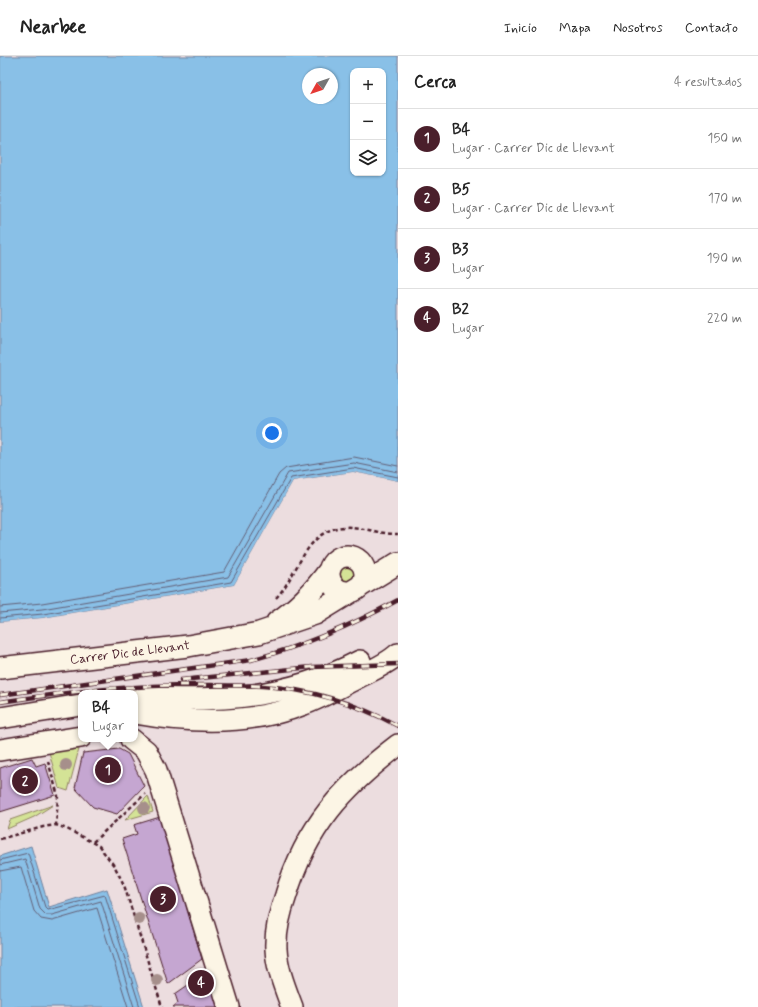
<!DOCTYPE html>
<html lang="es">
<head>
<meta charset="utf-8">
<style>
	body { margin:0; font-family:Mynerve,sans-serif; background:#f6f6f6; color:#222 }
	.controls { position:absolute; right:12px; top:12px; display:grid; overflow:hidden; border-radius:8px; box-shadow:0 1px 3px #0004 }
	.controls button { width:36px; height:36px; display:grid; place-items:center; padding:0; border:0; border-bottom:1px solid #e0e0e0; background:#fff; color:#222; font:20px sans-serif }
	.compass { position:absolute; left:302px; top:12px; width:36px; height:36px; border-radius:50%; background:#fff; box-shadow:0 1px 3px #0004; rotate:230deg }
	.you { position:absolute; left:272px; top:377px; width:14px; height:14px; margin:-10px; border:3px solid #fff; border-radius:50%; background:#1a73e8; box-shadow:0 0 0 6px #1a73e833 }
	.badge { display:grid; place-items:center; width:26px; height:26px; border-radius:50%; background:#4a1f2b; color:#fff; font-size:13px; font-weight:700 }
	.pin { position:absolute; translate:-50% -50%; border:2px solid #fff; box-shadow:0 1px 4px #0006 }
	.popup { position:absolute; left:78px; top:634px; width:60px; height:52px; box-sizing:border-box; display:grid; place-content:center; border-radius:8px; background:#fff; filter:drop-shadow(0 1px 3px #0005); font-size:13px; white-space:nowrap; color:#767676 }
	.popup b { font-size:15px; color:#222 }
	.popup::after { content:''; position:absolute; left:50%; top:100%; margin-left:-8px; border:8px solid transparent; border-top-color:#fff }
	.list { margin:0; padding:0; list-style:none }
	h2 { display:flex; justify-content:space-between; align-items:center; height:52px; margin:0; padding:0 16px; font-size:17px }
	h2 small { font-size:13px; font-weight:400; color:#767676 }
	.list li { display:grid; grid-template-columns:26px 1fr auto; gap:12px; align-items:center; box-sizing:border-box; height:60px; padding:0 16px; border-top:1px solid #e0e0e0 }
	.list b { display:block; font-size:15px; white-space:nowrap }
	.list p { margin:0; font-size:13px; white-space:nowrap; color:#767676 }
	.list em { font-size:13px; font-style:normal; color:#767676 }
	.icon { flex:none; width:22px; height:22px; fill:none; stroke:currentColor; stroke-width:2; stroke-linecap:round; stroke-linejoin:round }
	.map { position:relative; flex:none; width:398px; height:951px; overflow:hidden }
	header { display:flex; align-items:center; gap:24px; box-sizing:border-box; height:56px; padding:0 20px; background:#fff; border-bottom:1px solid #e0e0e0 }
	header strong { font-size:19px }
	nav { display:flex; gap:22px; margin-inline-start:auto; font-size:14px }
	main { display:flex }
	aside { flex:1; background:#fff }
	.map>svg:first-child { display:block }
	.green { fill:#d4e396; stroke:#8f8160 }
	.water { fill:#89c0e7; stroke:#70809c; fill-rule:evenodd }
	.pier { fill:#ecdddf }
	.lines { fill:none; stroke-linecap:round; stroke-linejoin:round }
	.shore { stroke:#635f76; stroke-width:1 }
	.building { fill:#c5a6d1; stroke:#4a1f2b }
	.minor-casing { stroke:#4a1f2b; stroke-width:24 }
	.path { stroke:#4a1f2b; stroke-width:2.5; stroke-dasharray:4 3; stroke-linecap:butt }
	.minor { stroke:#fcf5e5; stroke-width:21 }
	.rail-casing { stroke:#4a1f2b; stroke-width:4.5 }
	.rail { stroke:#fcf5e5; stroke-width:3; stroke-dasharray:9; stroke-linecap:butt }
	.tree { fill:#a68f8b }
	.labels { text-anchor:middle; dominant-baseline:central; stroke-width:3.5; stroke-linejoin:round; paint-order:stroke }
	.street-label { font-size:13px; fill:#4a1f2b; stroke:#fcf5e5 }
</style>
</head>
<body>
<header>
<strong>Nearbee</strong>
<nav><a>Inicio</a><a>Mapa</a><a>Nosotros</a><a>Contacto</a></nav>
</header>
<main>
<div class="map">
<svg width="398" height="951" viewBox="0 0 398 951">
	<rect width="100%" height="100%" fill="#ecdddf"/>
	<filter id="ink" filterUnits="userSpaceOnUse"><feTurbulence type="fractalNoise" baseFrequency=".025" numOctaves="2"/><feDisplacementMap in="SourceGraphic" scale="8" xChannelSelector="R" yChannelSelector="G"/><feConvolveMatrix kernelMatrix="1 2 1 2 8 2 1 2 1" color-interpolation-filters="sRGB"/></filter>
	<g filter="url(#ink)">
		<!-- green -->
		<path class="green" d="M337 517a10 10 0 1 1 20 0a10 10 0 1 1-20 0Z
			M 79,693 L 68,735 L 59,732 L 49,696 Z
			M 148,740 L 153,756 L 125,764 Z
			M 53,749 L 34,761 L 7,773 L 10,764 Z"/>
		<!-- water -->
		<path class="water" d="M 0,0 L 398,0 L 398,425 L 353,416 L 293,425 L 234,529 L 43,562 L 0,566 ZM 353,15 L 383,15 L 383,117 L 353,117 ZM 308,18 L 332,18 L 332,42 L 308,42 Z
			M 31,790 L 49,851 L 107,833 L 144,951 L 0,951 L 0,800 Z"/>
		<!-- pier -->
		<path class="pier" d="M 353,416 L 398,425 L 398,427 L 353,418 L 294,427 L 235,531 L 44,564 L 0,568 L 0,566 L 43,562 L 234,529 L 293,425 Z"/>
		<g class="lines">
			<!-- shore -->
			<path class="shore" d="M 0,551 L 42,547 L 224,516 L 279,418 L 286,412 L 354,401 L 398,410
				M 0,557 L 42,553 L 228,521 L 288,417 L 354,407 L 398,416
				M 0,562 L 43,558 L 231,526 L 291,422 L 353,412 L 398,421
				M 0,804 L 28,797 L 45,851 L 48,854 L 105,839 L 140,951
				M 0,809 L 25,803 L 40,853 L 46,859 L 52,859 L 101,845 L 134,951
				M 0,815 L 21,811 L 34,855 L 41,863 L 52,865 L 97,852 L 128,951"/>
		</g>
		<!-- building -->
		<path class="building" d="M 119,693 L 128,698 L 144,730 L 117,758 L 93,751 L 75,732 L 83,697 Z
			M 32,702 L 36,710 L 45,707 L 55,739 L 0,756 L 0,712 Z
			M 160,761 L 202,903 L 168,928 L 122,783 L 137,778 L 134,769 Z
			M 207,916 L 218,951 L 173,951 L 178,947 L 175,938 Z"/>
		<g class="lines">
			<!-- minor casing -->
			<g class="minor-casing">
				<path id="minor" d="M329 518a18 18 0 1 1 36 0a18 18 0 1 1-36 0Z
					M 277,566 C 298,552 315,534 330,513
					M 0,612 L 188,590 L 259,577 L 315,558 L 398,507
					M 135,642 C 164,642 195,644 224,642 C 271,639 318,627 360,605
					M 135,657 C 190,667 251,669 304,648 C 321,642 337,632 353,624 C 368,616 386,609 398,598
					M 0,662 L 81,649
					M 131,683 L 146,695 L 156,714 L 229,951
					M 0,694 L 81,681
					M 292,951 C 285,932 277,913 276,893 C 275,874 280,856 286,839 C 306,771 343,731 398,689"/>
			</g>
			<!-- path -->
			<path class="path" d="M 276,542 C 301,515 306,468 352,471 C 368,473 382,478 398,478
				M 48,705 L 58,740 L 56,769
				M 0,783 L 43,771 L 56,769 L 67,773 L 99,790 L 115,811 L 124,829 L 162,951
				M 93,786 L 145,738"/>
			<!-- minor -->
			<use href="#minor" class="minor"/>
			<!-- rail casing -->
			<g class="rail-casing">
				<path id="rail" d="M 181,624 L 312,611 L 398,608
					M 0,639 L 251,604 C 303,590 351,570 398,544
					M 0,646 C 70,635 140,628 211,629 C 228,630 245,629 262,630 C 309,633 357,648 398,670"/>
			</g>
			<!-- rail -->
			<use href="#rail" class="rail"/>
		</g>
		<!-- trees -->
		<g class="tree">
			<circle cx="66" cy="709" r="6"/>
			<circle cx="144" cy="752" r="6"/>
			<circle cx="139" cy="863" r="6"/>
			<circle cx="157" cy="924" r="6"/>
		</g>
	</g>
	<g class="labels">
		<!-- street labels -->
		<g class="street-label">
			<text transform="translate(130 597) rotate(-7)">Carrer Dic de Llevant</text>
		</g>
	</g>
</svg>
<div class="controls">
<button>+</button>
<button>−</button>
<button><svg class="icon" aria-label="layers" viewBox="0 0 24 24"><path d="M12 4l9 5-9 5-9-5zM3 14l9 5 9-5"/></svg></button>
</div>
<svg class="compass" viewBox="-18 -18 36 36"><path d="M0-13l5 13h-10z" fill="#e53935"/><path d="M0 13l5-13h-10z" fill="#767676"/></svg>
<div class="you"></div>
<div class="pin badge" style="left:108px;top:714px">1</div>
<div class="popup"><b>B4</b>Lugar</div>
<div class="pin badge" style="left:25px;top:725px">2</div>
<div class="pin badge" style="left:163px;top:843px">3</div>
<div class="pin badge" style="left:201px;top:927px">4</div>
</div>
<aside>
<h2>Cerca<small>4 resultados</small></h2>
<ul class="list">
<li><span class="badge">1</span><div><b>B4</b><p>Lugar · Carrer Dic de Llevant</p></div><em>150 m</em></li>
<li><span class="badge">2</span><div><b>B5</b><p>Lugar · Carrer Dic de Llevant</p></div><em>170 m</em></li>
<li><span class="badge">3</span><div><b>B3</b><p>Lugar</p></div><em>190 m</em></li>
<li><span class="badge">4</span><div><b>B2</b><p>Lugar</p></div><em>220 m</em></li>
</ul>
</aside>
</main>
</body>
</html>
